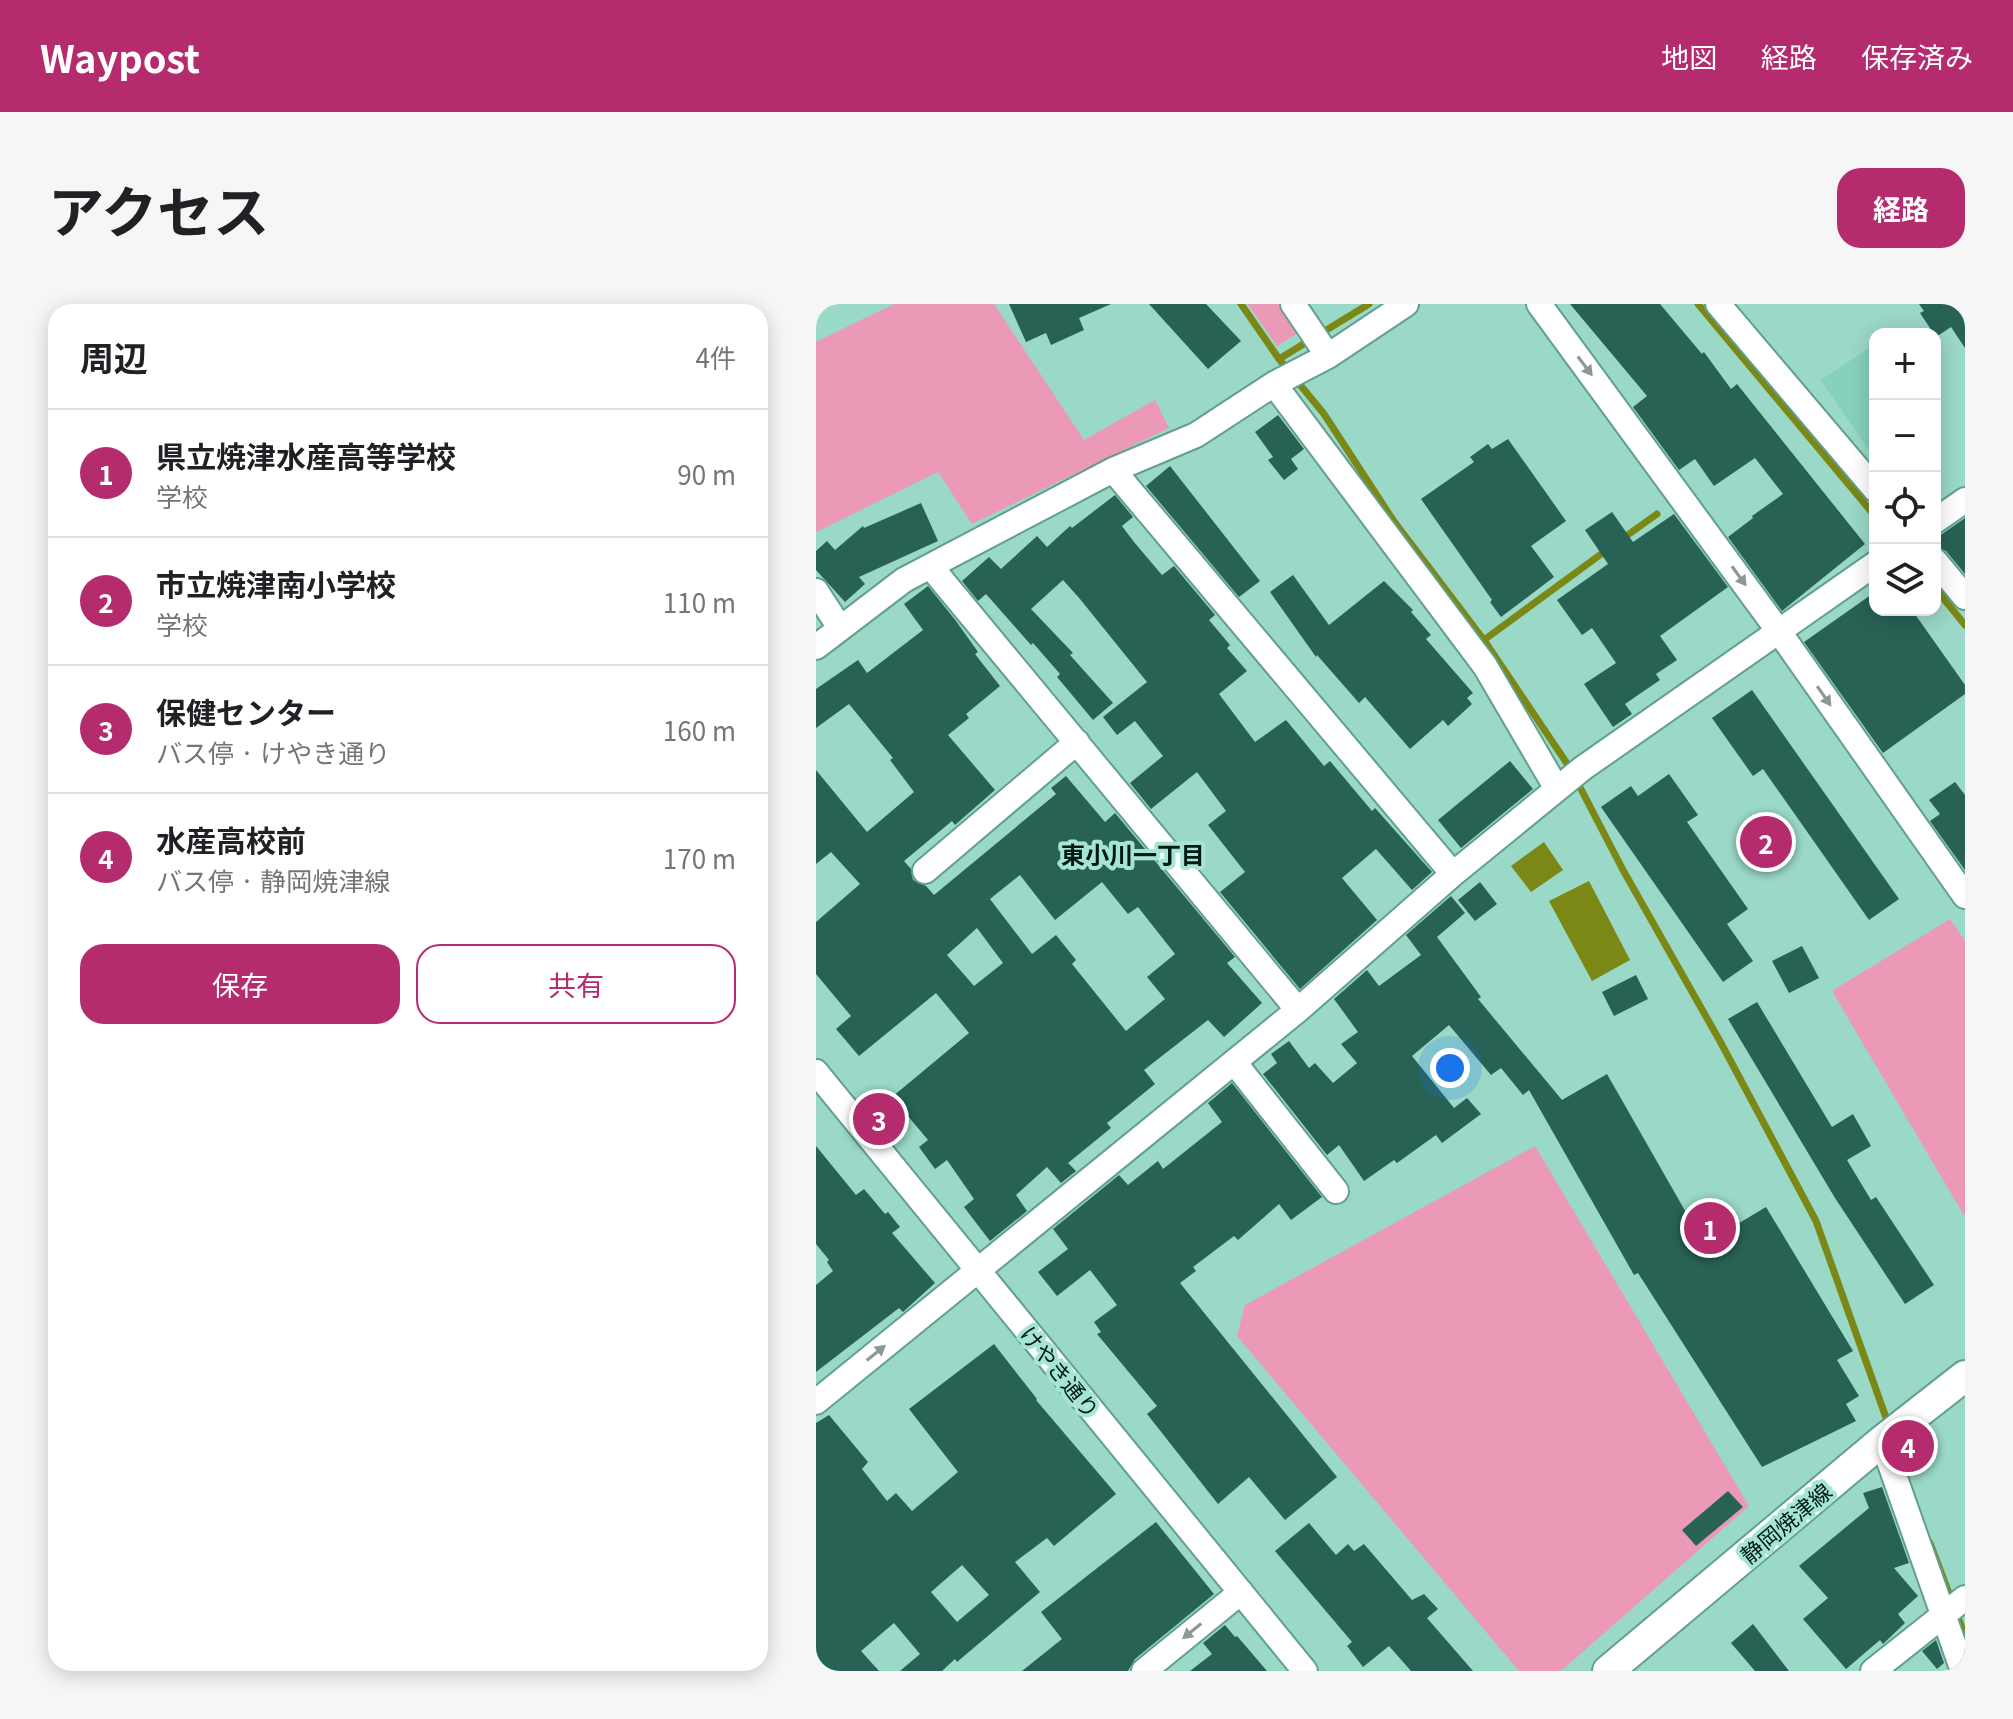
<!DOCTYPE html>
<html lang="ja">
<head>
<meta charset="utf-8">
<style>
	body { margin:0; font-family:Georgia,"Noto Sans JP",serif; background:#f6f6f6; color:#202124 }
	.controls { position:absolute; right:24px; top:24px; display:grid; overflow:hidden; border-radius:16px; box-shadow:0 4px 20px #0003 }
	.controls button { width:72px; height:72px; display:grid; place-items:center; padding:0; border:0; border-bottom:2px solid #e0e0e0; background:#fff; color:#202124; font:40px sans-serif }
	.you { position:absolute; left:634px; top:764px; width:28px; height:28px; margin:-20px; border:6px solid #fff; border-radius:50%; background:#1a73e8; box-shadow:0 0 0 12px #1a73e833 }
	.badge { display:grid; place-items:center; width:52px; height:52px; border-radius:50%; background:#b42c6d; color:#fff; font-size:26px; font-weight:700 }
	.pin { position:absolute; translate:-50% -50%; border:4px solid #fff; box-shadow:0 2px 8px #0006 }
	.list { margin:0; padding:0; list-style:none }
	h2 { display:flex; justify-content:space-between; align-items:center; height:104px; margin:0; padding:0 32px; font-size:34px }
	h2 small { font-size:26px; font-weight:400; color:#757577 }
	.list li { display:grid; grid-template-columns:52px 1fr auto; gap:24px; align-items:center; box-sizing:border-box; height:128px; padding:0 32px; border-top:2px solid #e0e0e0 }
	.list b { display:block; font-size:30px; white-space:nowrap }
	.list p { margin:0; font-size:26px; white-space:nowrap; color:#757577 }
	.list em { font-size:26px; font-style:normal; color:#757577 }
	.actions { display:flex; gap:16px; padding:24px 32px }
	.actions a { flex:1; padding:18px 0; border:2px solid #b42c6d; border-radius:24px; text-align:center; font-size:28px; color:#b42c6d }
	.actions .main { background:#b42c6d; color:#fff }
	.icon { flex:none; width:44px; height:44px; fill:none; stroke:currentColor; stroke-width:2; stroke-linecap:round; stroke-linejoin:round }
	.map { position:relative; flex:none; width:1149px; height:1367px; overflow:hidden; border-radius:24px }
	header { display:flex; align-items:center; gap:48px; box-sizing:border-box; height:112px; padding:0 40px; background:#b42c6d; color:#fff }
	header strong { font-size:38px }
	nav { display:flex; gap:44px; margin-inline-start:auto; font-size:28px }
	.intro { display:flex; align-items:center; justify-content:space-between; box-sizing:border-box; height:192px; padding:0 48px }
	h1 { margin:0; font-size:56px }
	.button { padding:20px 36px; border-radius:24px; background:#b42c6d; color:#fff; font-size:28px; font-weight:700 }
	main { display:flex; gap:48px; padding:0 48px }
	aside { flex:1; background:#fff; border-radius:24px; box-shadow:0 4px 20px #0003 }
	.map>svg:first-child { display:block }
	.built { fill:#87d0bd }
	.green { fill:#eb99b7 }
	.water { fill:#7b8816 }
	.lines { fill:none; stroke-linecap:round; stroke-linejoin:round }
	.stream { stroke:#7b8816; stroke-width:7 }
	.building { fill:#286255; fill-rule:evenodd }
	.minor-casing { stroke:#629f90; stroke-width:28 }
	.major-casing { stroke:#629f90; stroke-width:34 }
	.minor { stroke:#fff; stroke-width:24 }
	.major { stroke:#fff; stroke-width:30 }
	.oneway { fill:#8d9895 }
	.labels { text-anchor:middle; dominant-baseline:central; stroke-width:8; stroke-linejoin:round; paint-order:stroke }
	.street-label { font-size:22px; fill:#011914; stroke:#a6e5d5 }
	.neighbourhood-label { font-size:24px; font-weight:bold; fill:#011914; stroke:#a6e5d5 }
</style>
</head>
<body>
<header>
<strong>Waypost</strong>
<nav><a>地図</a><a>経路</a><a>保存済み</a></nav>
</header>
<div class="intro"><h1>アクセス</h1><a class="button">経路</a></div>
<main>
<aside>
<h2>周辺<small>4件</small></h2>
<ul class="list">
<li><span class="badge">1</span><div><b>県立焼津水産高等学校</b><p>学校</p></div><em>90 m</em></li>
<li><span class="badge">2</span><div><b>市立焼津南小学校</b><p>学校</p></div><em>110 m</em></li>
<li><span class="badge">3</span><div><b>保健センター</b><p>バス停 · けやき通り</p></div><em>160 m</em></li>
<li><span class="badge">4</span><div><b>水産高校前</b><p>バス停 · 静岡焼津線</p></div><em>170 m</em></li>
</ul>
<div class="actions"><a class="main">保存</a><a>共有</a></div>
</aside>
<div class="map">
<svg width="1149" height="1367" viewBox="0 0 1149 1367">
	<rect width="100%" height="100%" fill="#9ad8c8"/>
	<!-- built -->
	<path class="built" d="M 1059,40 L 1059,140 L 1052,145 L 1005,76 Z"/>
	<!-- green -->
	<path class="green" d="M 78,0 L 178,0 L 268,136 L 339,96 L 353,124 L 156,220 L 122,168 L 0,228 L 0,38 Z
		M 432,0 L 462,0 L 482,29 L 461,42 Z
		M 1134,615 L 1149,637 L 1149,913 L 1016,687 Z
		M 719,842 L 933,1202 L 745,1367 L 703,1367 L 421,1032 L 429,1001 Z"/>
	<!-- water -->
	<path class="water" d="M 728,538 L 747,566 L 715,588 L 695,562 Z
		M 773,577 L 814,656 L 776,677 L 733,597 Z"/>
	<g class="lines">
		<!-- stream -->
		<path class="stream" d="M 425,0 L 463,55 L 508,110 L 577,216 L 668,336 L 754,464 L 807,566 L 905,739 L 1000,917 L 1073,1122
			M 882,0 L 1059,212
			M 463,55 L 553,0
			M 806,235 L 841,210
			M 1119,284 L 1149,321
			M 668,336 L 792,245
			M 1114,1239 L 1149,1332"/>
	</g>
	<!-- building -->
	<path class="building" d="M 193,0 L 295,0 L 263,14 L 268,26 L 235,41 L 230,29 L 210,38 Z
		M 333,0 L 390,0 L 425,37 L 392,65 Z
		M 754,0 L 844,0 L 886,50 L 888,48 L 915,85 L 921,80 L 1049,240 L 966,307 L 912,233 L 937,214 L 936,212 L 967,190 L 939,154 L 898,182 L 879,155 L 863,166 L 817,103 L 831,92 Z
		M 1103,0 L 1149,0 L 1149,44 L 1135,23 L 1120,33 L 1104,9 L 1108,7 Z
		M 462,111 L 488,145 L 475,155 L 482,165 L 468,176 L 452,156 L 457,153 L 439,128 Z
		M 692,135 L 750,217 L 715,242 L 738,273 L 685,313 L 674,298 L 676,296 L 605,195 L 658,158 L 654,153 L 672,140 L 676,145 Z
		M 354,162 L 444,277 L 423,293 L 330,182 Z
		M 299,191 L 317,213 L 306,222 L 318,238 L 346,271 L 358,262 L 399,311 L 393,316 L 414,341 L 411,344 L 431,367 L 403,390 L 439,438 L 470,416 L 508,462 L 514,457 L 556,507 L 559,504 L 616,568 L 596,586 L 560,545 L 526,574 L 561,616 L 484,685 L 404,588 L 429,568 L 392,521 L 410,507 L 381,468 L 335,505 L 314,479 L 347,452 L 319,417 L 301,431 L 287,413 L 331,378 L 264,295 L 247,276 L 215,305 L 257,349 L 254,351 L 297,399 L 277,416 L 241,373 L 244,370 L 217,339 L 215,341 L 170,290 L 162,297 L 146,277 L 173,253 L 185,265 L 221,232 L 231,243 L 254,222 L 256,224 Z
		M 105,199 L 122,237 L 43,273 L 49,280 L 29,298 L 0,266 L 0,247 L 11,237 L 19,246 L 47,222 L 48,224 Z
		M 796,208 L 817,238 L 858,210 L 912,283 L 844,332 L 861,356 L 840,370 L 844,376 L 809,400 L 816,410 L 797,423 L 768,380 L 800,359 L 776,324 L 766,331 L 741,296 L 792,260 L 769,226 Z
		M 1149,214 L 1149,270 L 1130,247 L 1119,242 L 1119,235 Z
		M 477,271 L 513,321 L 568,277 L 597,306 L 595,308 L 615,331 L 610,335 L 657,389 L 651,394 L 656,400 L 632,422 L 627,416 L 594,445 L 549,393 L 543,399 L 501,351 L 500,353 L 454,288 Z
		M 112,282 L 140,317 L 162,348 L 159,350 L 184,382 L 150,410 L 153,414 L 132,431 L 179,486 L 139,521 L 136,517 L 88,557 L 95,565 L 97,576 L 110,582 L 118,591 L 240,490 L 235,484 L 250,472 L 289,518 L 299,509 L 419,653 L 411,659 L 446,699 L 408,733 L 392,716 L 328,766 L 339,780 L 291,819 L 295,824 L 252,859 L 260,867 L 245,879 L 231,863 L 200,891 L 211,907 L 174,937 L 148,903 L 158,895 L 131,856 L 119,865 L 103,843 L 112,836 L 76,793 L 153,729 L 120,689 L 43,752 L 20,725 L 35,712 L 0,670 L 0,618 L 44,580 L 15,548 L 0,560 L 0,466 L 51,528 L 98,488 L 74,456 L 77,454 L 33,400 L 0,424 L 0,385 L 42,356 L 51,369 L 107,326 L 88,300 ZM 204,571 L 239,616 L 286,578 L 312,610 L 322,603 L 359,650 L 331,673 L 349,695 L 310,727 L 256,660 L 260,656 L 240,631 L 216,650 L 174,595 ZM 161,624 L 187,659 L 158,682 L 131,651 Z
		M 1059,288 L 1059,306 L 1096,306 L 1149,381 L 1149,390 L 1067,449 L 988,338 Z
		M 936,386 L 1083,595 L 1053,616 L 947,465 L 937,472 L 896,414 Z
		M 694,457 L 717,485 L 645,544 L 622,516 Z
		M 853,470 L 882,511 L 871,518 L 932,605 L 911,620 L 937,657 L 907,678 L 785,503 L 815,482 L 822,492 Z
		M 1139,478 L 1149,491 L 1149,566 L 1114,517 L 1124,510 L 1113,496 Z
		M 664,578 L 681,600 L 659,617 L 642,596 Z
		M 635,592 L 649,609 L 621,633 L 665,693 L 662,695 L 746,796 L 791,770 L 888,940 L 950,903 L 1037,1047 L 1021,1056 L 1043,1092 L 1030,1100 L 1040,1117 L 946,1163 L 822,969 L 818,971 L 713,786 L 707,791 L 685,764 L 675,771 L 633,721 L 596,752 L 638,804 L 651,794 L 665,810 L 626,839 L 620,831 L 581,859 L 578,856 L 548,877 L 523,841 L 511,851 L 447,770 L 461,759 L 455,750 L 473,737 L 493,764 L 499,759 L 517,779 L 541,759 L 525,740 L 542,728 L 518,695 L 551,666 L 563,682 L 605,651 L 590,631 Z
		M 986,642 L 1003,674 L 973,689 L 956,657 Z
		M 820,671 L 832,695 L 798,712 L 786,688 Z
		M 941,698 L 1016,823 L 1037,810 L 1055,842 L 1031,856 L 1055,896 L 1060,893 L 1118,981 L 1089,1000 L 1019,894 L 912,715 Z
		M 416,779 L 506,893 L 475,916 L 463,900 L 422,936 L 418,932 L 377,963 L 380,967 L 364,979 L 521,1173 L 469,1216 L 433,1173 L 402,1200 L 331,1110 L 341,1102 L 281,1030 L 285,1028 L 278,1018 L 301,1001 L 274,966 L 241,992 L 222,968 L 252,945 L 237,925 L 303,871 L 312,881 L 342,857 L 347,865 L 406,818 L 392,799 Z
		M 0,842 L 40,891 L 48,885 L 69,910 L 72,908 L 84,923 L 76,929 L 119,979 L 87,1008 L 83,1004 L 0,1068 L 0,981 L 17,967 L 11,958 L 13,956 L 0,940 Z
		M 178,1040 L 221,1095 L 220,1096 L 300,1190 L 238,1242 L 231,1234 L 199,1258 L 224,1288 L 141,1358 L 139,1355 L 126,1367 L 84,1367 L 104,1350 L 78,1319 L 45,1347 L 63,1367 L 7,1367 L 0,1359 L 0,1119 L 13,1111 L 52,1158 L 46,1165 L 71,1197 L 80,1189 L 96,1207 L 142,1168 L 93,1105 ZM 146,1261 L 173,1291 L 141,1318 L 115,1288 Z
		M 1066,1183 L 1093,1259 L 1078,1264 L 1102,1292 L 1082,1310 L 1089,1319 L 1067,1340 L 1064,1336 L 1030,1365 L 987,1315 L 1012,1294 L 983,1262 L 1053,1204 L 1047,1189 Z
		M 912,1187 L 927,1203 L 880,1242 L 866,1226 Z
		M 340,1218 L 398,1290 L 319,1355 L 312,1367 L 206,1367 L 246,1335 L 225,1308 Z
		M 493,1219 L 520,1251 L 532,1240 L 538,1247 L 548,1240 L 596,1296 L 608,1290 L 622,1305 L 611,1314 L 657,1367 L 595,1367 L 573,1342 L 547,1363 L 531,1342 L 536,1338 L 459,1247 Z
		M 937,1320 L 973,1367 L 939,1367 L 915,1339 Z
		M 409,1321 L 419,1333 L 421,1332 L 451,1367 L 374,1367 L 396,1350 L 387,1339 Z
		M 1120,1336 L 1128,1359 L 1121,1365 L 1106,1347 Z"/>
	<g class="lines">
		<!-- minor casing -->
		<g class="minor-casing">
			<path id="minor" d="M 477,0 L 512,52
				M 723,0 L 964,329 L 1149,592
				M 902,0 L 1059,185
				M 458,80 L 669,362 L 741,485
				M 297,166 L 637,570
				M 1119,217 L 1149,196
				M 1119,257 L 1149,293
				M 115,263 L 482,706
				M 0,287 L 24,324
				M 0,343 L 88,276 L 297,166 L 380,131 L 458,80 L 512,52 L 590,0
				M 109,567 L 261,438
				M 418,758 L 520,887
				M 0,768 L 489,1367
				M 0,1098 L 482,706 L 637,570 L 767,464 L 1059,260
				M 1066,1137 L 1147,1367
				M 328,1367 L 425,1288
				M 1057,1367 L 1149,1294"/>
		</g>
		<!-- major casing -->
		<g class="major-casing">
			<path id="major" d="M 792,1367 L 1066,1137 L 1149,1072"/>
		</g>
		<!-- minor -->
		<use href="#minor" class="minor"/>
		<!-- major -->
		<use href="#major" class="major"/>
	</g>
	<!-- one-way arrows -->
	<defs><path id="oneway-solid" d="M-6-.8H1V-3.2L6.5 0L1 3.2V.8H-6Z" transform="scale(2)"/></defs>
	<g class="oneway">
		<use href="#oneway-solid" transform="translate(769 62) rotate(53)"/>
		<use href="#oneway-solid" transform="translate(923 272) rotate(54)"/>
		<use href="#oneway-solid" transform="translate(1008 392) rotate(55)"/>
		<use href="#oneway-solid" transform="translate(60 1049) rotate(-39)"/>
		<use href="#oneway-solid" transform="translate(376 1327) rotate(141)"/>
	</g>
	<g class="labels">
		<!-- street labels -->
		<g class="street-label">
			<text transform="translate(245 1067) rotate(51)">けやき通り</text>
			<text transform="translate(969 1218) rotate(-40)">静岡焼津線</text>
		</g>
		<!-- neighbourhood labels -->
		<g class="neighbourhood-label">
			<text x="317" y="549">東小川一丁目</text>
		</g>
	</g>
</svg>
<div class="controls">
<button>+</button>
<button>−</button>
<button><svg class="icon" aria-label="locate" viewBox="0 0 24 24"><circle cx="12" cy="12" r="6"/><path d="M12 2v4M12 18v4M2 12h4M18 12h4"/></svg></button>
<button><svg class="icon" aria-label="layers" viewBox="0 0 24 24"><path d="M12 4l9 5-9 5-9-5zM3 14l9 5 9-5"/></svg></button>
</div>
<div class="you"></div>
<div class="pin badge" style="left:894px;top:924px">1</div>
<div class="pin badge" style="left:950px;top:538px">2</div>
<div class="pin badge" style="left:63px;top:815px">3</div>
<div class="pin badge" style="left:1092px;top:1142px">4</div>
</div>
</main>
</body>
</html>
